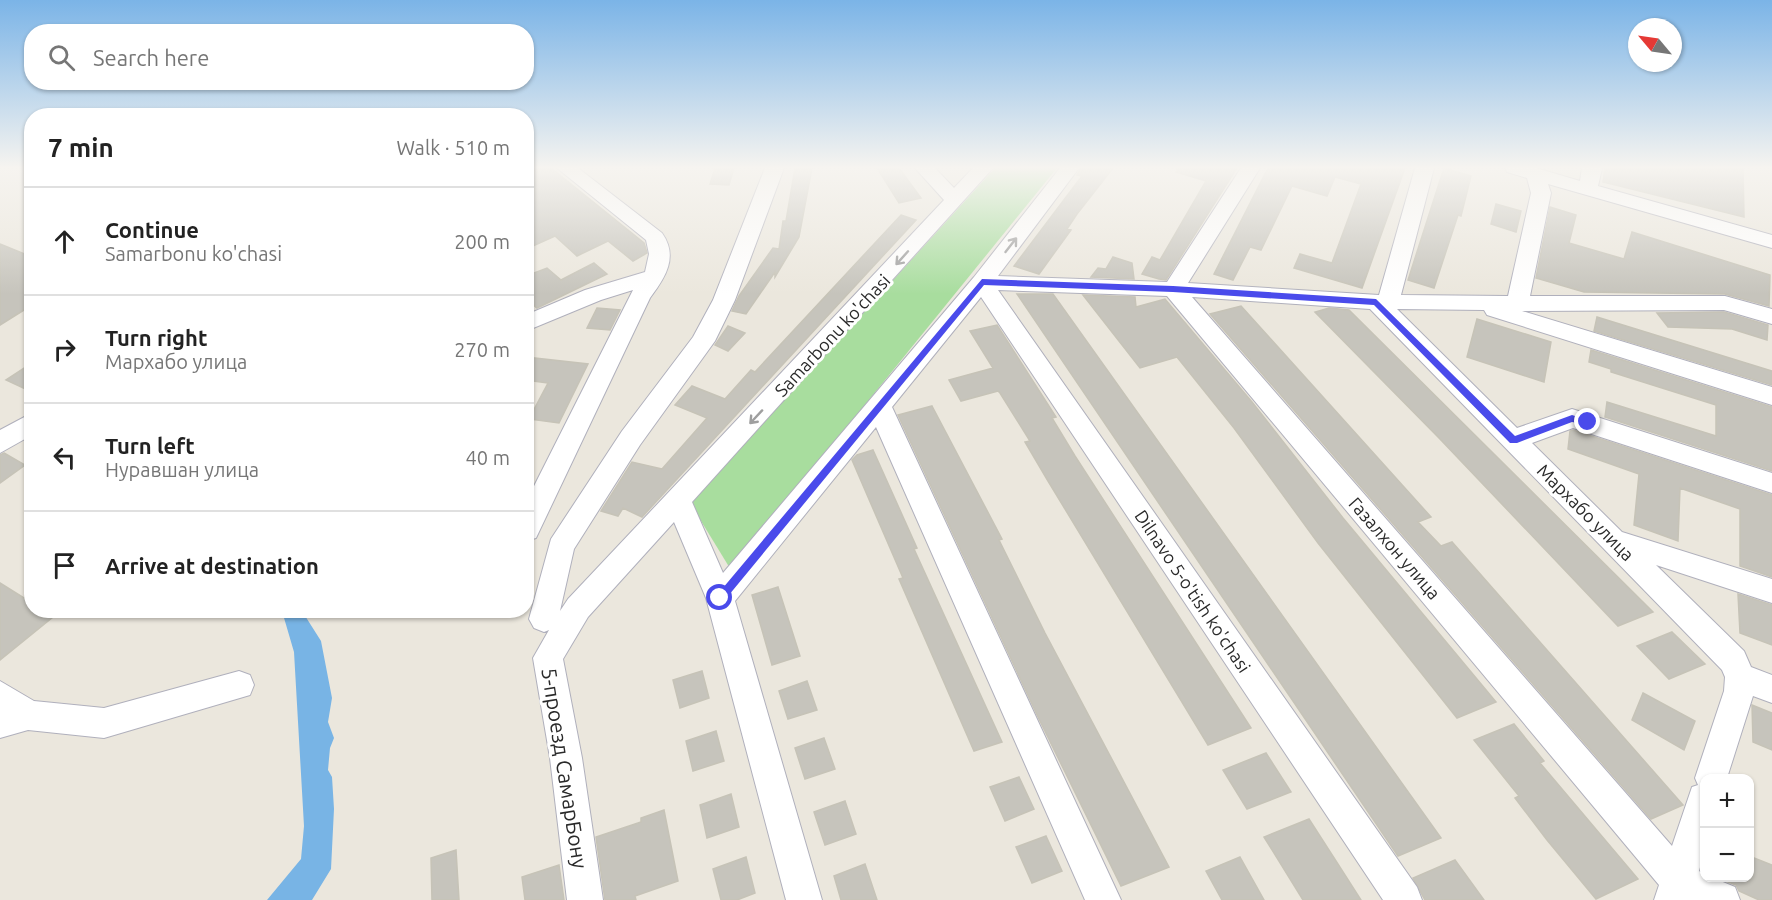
<!DOCTYPE html>
<html lang="en">
<head>
<meta charset="utf-8">
<style>
	body { margin:0; font-family:Ubuntu,sans-serif; background:#f2f2f2; color:#222 }
	.controls { position:absolute; right:18px; bottom:18px; display:grid; overflow:hidden; border-radius:12px; box-shadow:0 2px 4px #0004 }
	.controls button { width:54px; height:54px; display:grid; place-items:center; padding:0; border:0; border-bottom:2px solid #e0e0e0; background:#fff; color:#222; font:30px sans-serif }
	.compass { position:absolute; left:1628px; top:18px; width:54px; height:54px; border-radius:50%; background:#fff; box-shadow:0 2px 4px #0004; rotate:299deg }
	.stop { position:absolute; width:18px; height:18px; margin:-14px; border:4px solid #4a4beb; border-radius:50%; background:#fff }
	.stop.end { background:#4a4beb; border-color:#fff; box-shadow:0 2px 6px #0008 }
	.list { margin:0; padding:0; list-style:none }
	h2 { display:flex; justify-content:space-between; align-items:center; height:78px; margin:0; padding:0 24px; font-size:26px }
	h2 small { font-size:20px; font-weight:400; color:#767676 }
	.list li { display:grid; grid-template-columns:39px 1fr auto; gap:18px; align-items:center; box-sizing:border-box; height:108px; padding:0 24px; border-top:2px solid #e0e0e0 }
	.list b { display:block; font-size:22px; white-space:nowrap }
	.list p { margin:0; font-size:20px; white-space:nowrap; color:#767676 }
	.list em { font-size:20px; font-style:normal; color:#767676 }
	.icon { flex:none; width:33px; height:33px; fill:none; stroke:currentColor; stroke-width:2; stroke-linecap:round; stroke-linejoin:round }
	.map { position:relative; flex:none; width:1772px; height:900px; overflow:hidden }
	.search { position:absolute; background:#fff; box-shadow:0 2px 4px #0004; left:24px; top:24px; width:510px; height:66px; display:flex; align-items:center; gap:15px; box-sizing:border-box; padding:0 21px; border-radius:24px; color:#767676; font-size:22px }
	.panel { position:absolute; background:#fff; box-shadow:0 2px 4px #0004; left:24px; top:108px; width:510px; height:510px; border-radius:24px }
	.map>svg:first-child { display:block }
	.green { fill:#a8dd9e }
	.water { fill:#78b4e5 }
	.building { fill:#c6c4bc; stroke:#c6c3b7; stroke-width:1.5 }
	.lines { fill:none; stroke-linecap:round; stroke-linejoin:round }
	.minor-casing { stroke:#b0b0bc; stroke-width:2 }
	.minor { fill:#fff; fill-rule:evenodd }
	.oneway { stroke:#9f9f9f }
	.route { fill:#4a4beb }
	.labels { text-anchor:middle; dominant-baseline:central; stroke-width:6; stroke-linejoin:round; paint-order:stroke }
	.street-label { font-size:18px; fill:#2a2a2a; stroke:#fff }
	.near-street-label { font-size:21px; fill:#2a2a2a; stroke:#fff }
</style>
</head>
<body>
<div class="map">
<svg width="1772" height="900" viewBox="0 0 1772 900">
	<rect width="100%" height="100%" fill="#ebe7dd"/>
	<!-- green -->
	<path class="green" d="M 995,168 L 1057,168 L 731,570 L 690,503 Z"/>
	<!-- water -->
	<path class="water" d="M 282,611 L 302,611 L 321,641 L 332,698 L 328,722 L 334,738 L 330,748 L 328,770 L 332,777 L 334,809 L 331,869 L 312,900 L 267,900 L 301,859 L 304,826 L 294,652 Z"/>
	<!-- building -->
	<path class="building" d="M 526,168 L 551,168 L 644,243 L 647,253 L 633,261 L 608,241 L 577,256 L 555,236 L 526,249 Z
		M 715,168 L 734,168 L 729,185 L 710,184 Z
		M 795,168 L 812,168 L 799,237 L 775,277 L 775,272 L 746,314 L 732,311 L 739,296 L 773,248 L 779,249 L 783,221 L 786,221 Z
		M 877,168 L 899,168 L 921,198 L 899,203 Z
		M 1081,168 L 1113,168 L 1077,214 L 1067,229 L 1071,230 L 1039,274 L 1014,266 L 1082,176 L 1077,175 Z
		M 1177,168 L 1237,168 L 1166,280 L 1159,279 L 1142,274 L 1152,257 L 1160,260 L 1206,181 L 1176,172 Z
		M 1268,168 L 1405,168 L 1362,288 L 1294,268 L 1300,254 L 1332,263 L 1361,184 L 1335,177 L 1327,196 L 1292,186 L 1261,250 L 1250,247 L 1233,280 L 1214,274 Z
		M 1444,168 L 1471,176 L 1461,216 L 1458,215 L 1434,288 L 1408,280 Z
		M 1605,168 L 1743,168 L 1744,217 L 1603,182 Z
		M 1496,204 L 1521,211 L 1516,232 L 1491,224 Z
		M 1550,207 L 1576,215 L 1569,243 L 1624,259 L 1632,232 L 1770,275 L 1769,306 L 1725,294 L 1584,292 L 1536,278 Z
		M 901,215 L 916,220 L 642,517 L 623,508 L 618,516 L 601,511 L 632,462 L 662,469 L 707,418 L 675,405 L 692,386 L 725,399 L 751,370 L 755,372 Z
		M 0,244 L 32,257 L 32,305 L 0,325 Z
		M 1113,257 L 1132,263 L 1134,279 L 1091,277 L 1098,268 L 1106,269 Z
		M 594,263 L 607,274 L 537,308 L 526,299 L 526,276 L 547,268 L 561,280 Z
		M 1017,294 L 1053,294 L 1441,838 L 1398,856 Z
		M 1083,295 L 1135,297 L 1136,307 L 1165,299 L 1252,402 L 1343,518 L 1496,702 L 1457,718 L 1318,543 L 1234,428 L 1177,357 L 1140,368 Z
		M 1241,306 L 1431,517 L 1418,522 L 1441,546 L 1452,542 L 1683,805 L 1651,819 L 1210,314 Z
		M 597,308 L 620,310 L 610,330 L 587,328 Z
		M 1329,308 L 1349,310 L 1653,612 L 1618,626 L 1439,438 L 1315,312 Z
		M 1724,312 L 1768,325 L 1767,340 L 1732,329 L 1668,327 L 1657,313 Z
		M 1597,317 L 1772,371 L 1772,385 L 1594,331 Z
		M 1477,319 L 1551,342 L 1544,382 L 1467,357 Z
		M 997,325 L 1056,417 L 1052,418 L 1075,456 L 1251,728 L 1208,745 L 1048,481 L 1025,442 L 1030,441 L 1000,393 L 998,391 L 961,401 L 949,380 L 993,368 L 970,331 Z
		M 728,326 L 745,333 L 728,351 L 715,345 Z
		M 1591,350 L 1772,407 L 1772,471 L 1605,417 L 1607,402 L 1716,436 L 1716,405 L 1611,372 L 1611,369 L 1589,362 Z
		M 526,357 L 588,364 L 559,423 L 529,419 L 548,383 L 526,380 Z
		M 32,363 L 32,392 L 6,380 Z
		M 932,406 L 1002,539 L 999,540 L 1045,633 L 1169,867 L 1121,886 L 1039,719 L 898,415 Z
		M 1573,430 L 1772,495 L 1772,577 L 1740,566 L 1740,509 L 1680,488 L 1678,541 L 1634,525 L 1639,474 L 1568,449 L 1570,431 Z
		M 873,450 L 917,548 L 914,549 L 1002,742 L 974,751 L 899,579 L 903,578 L 852,460 L 857,455 Z
		M 4,453 L 25,465 L 0,483 L 0,455 Z
		M 0,583 L 32,603 L 32,610 L 44,610 L 53,617 L 0,660 Z
		M 778,587 L 800,656 L 772,665 L 752,595 Z
		M 1738,594 L 1772,605 L 1772,645 L 1740,633 Z
		M 1672,632 L 1705,664 L 1669,679 L 1637,646 Z
		M 702,671 L 709,698 L 680,708 L 673,680 Z
		M 807,681 L 817,710 L 788,719 L 779,691 Z
		M 1643,693 L 1695,721 L 1684,750 L 1632,720 Z
		M 1752,705 L 1772,713 L 1772,750 L 1753,742 Z
		M 1514,724 L 1544,761 L 1540,763 L 1638,879 L 1596,899 L 1547,840 L 1515,798 L 1519,796 L 1474,740 Z
		M 716,731 L 724,761 L 693,771 L 686,741 Z
		M 824,738 L 835,769 L 805,779 L 795,748 Z
		M 1266,753 L 1291,792 L 1247,809 L 1223,770 Z
		M 1019,777 L 1034,809 L 1005,821 L 990,787 Z
		M 731,794 L 739,827 L 707,838 L 700,805 Z
		M 845,801 L 856,834 L 825,845 L 814,812 Z
		M 664,810 L 678,881 L 635,896 L 636,900 L 605,900 L 596,837 L 641,822 L 641,818 Z
		M 1309,819 L 1336,861 L 1361,900 L 1303,900 L 1264,837 Z
		M 1046,836 L 1062,871 L 1032,883 L 1016,847 Z
		M 456,850 L 459,900 L 432,900 L 431,858 Z
		M 1749,856 L 1772,865 L 1772,900 L 1759,900 L 1739,891 L 1736,885 L 1718,878 L 1749,878 Z
		M 746,857 L 755,893 L 737,900 L 721,900 L 713,869 Z
		M 1240,857 L 1264,900 L 1222,900 L 1206,871 Z
		M 1455,860 L 1484,900 L 1425,900 L 1413,878 Z
		M 865,864 L 877,900 L 841,900 L 834,876 Z
		M 559,865 L 564,900 L 525,900 L 522,877 Z"/>
	<g class="lines">
		<!-- minor casing -->
		<g class="minor-casing">
			<path id="minor" d="M 557,168 L 578,168 L 662,233 C 679,257 665,278 650,298 L 536,538 L 526,541 L 526,502 L 633,290 L 601,300 L 526,331 L 526,315 L 585,290 L 645,272 L 649,254 L 646,240 Z
				M 765,168 L 784,168 L 735,300 L 715,341 L 640,445 L 574,549 L 560,611 L 568,599 L 944,200 L 915,168 L 935,168 L 954,188 L 973,168 L 993,168 L 692,502 L 723,573 L 974,277 L 1060,168 L 1079,168 L 998,276 L 1167,282 L 1241,168 L 1260,168 L 1188,283 L 1379,295 L 1415,168 L 1434,168 L 1401,295 L 1508,296 L 1531,193 L 1527,178 L 1507,172 L 1505,168 L 1536,168 L 1580,181 L 1582,168 L 1602,168 L 1598,186 L 1772,235 L 1772,248 L 1548,184 L 1551,193 L 1530,296 L 1725,296 L 1772,309 L 1772,324 L 1724,310 L 1522,311 L 1772,387 L 1772,405 L 1487,315 L 1484,310 L 1397,309 L 1517,428 L 1572,409 L 1772,473 L 1772,493 L 1573,428 L 1532,443 L 1622,532 L 1772,579 L 1772,603 L 1656,565 L 1744,651 L 1751,667 L 1772,675 L 1772,703 L 1753,696 L 1727,778 L 1704,778 L 1704,852 L 1699,871 L 1704,874 L 1704,878 L 1713,878 L 1735,887 L 1740,900 L 1654,900 L 1659,885 L 1167,296 L 998,290 L 1417,887 L 1422,900 L 1383,900 L 981,297 L 892,407 L 1121,900 L 1085,900 L 876,427 L 735,601 L 822,900 L 786,900 L 706,598 L 674,522 L 588,617 L 563,659 L 582,758 L 603,900 L 567,900 L 550,758 L 533,658 L 549,630 L 544,632 L 534,628 L 529,619 L 551,539 L 622,431 L 693,337 L 713,300 ZM 1192,297 L 1370,309 L 1722,670 L 1725,677 L 1724,691 L 1695,778 L 1698,785 L 1692,787 L 1672,846 Z
				M 32,413 L 32,435 L 0,453 L 0,430 Z
				M 239,671 L 250,675 L 254,685 L 250,695 L 104,738 L 28,730 L 0,738 L 0,681 L 34,701 L 104,708 Z"/>
		</g>
		<!-- minor -->
		<use href="#minor" class="minor"/>
	</g>
	<!-- one-way arrows -->
	<defs><path id="oneway-shaft" d="M-6 0H5M1.5-3L5.5 0L1.5 3" fill="none" stroke-width="1.6" stroke-linecap="round" stroke-linejoin="round" transform="scale(1.5)"/></defs>
	<g class="oneway">
		<use href="#oneway-shaft" transform="translate(1011 245) rotate(-52)"/>
		<use href="#oneway-shaft" transform="translate(902 258) rotate(132)"/>
		<use href="#oneway-shaft" transform="translate(756 417) rotate(133)"/>
	</g>
	<!-- sky -->
	<linearGradient id="sky" x2="0" y2="1"><stop stop-color="#7bb4e7"/><stop offset="0.57" stop-color="#f6f4f0"/><stop offset="1" stop-color="#f6f4f0" stop-opacity="0"/></linearGradient>
	<rect width="1772" height="294" fill="url(#sky)"/>
	<!-- route -->
	<path class="route" d="M 982,279 L 1173,286 L 1376,299 L 1515,436 L 1572,415 L 1593,422 L 1588,425 L 1572,422 L 1517,443 L 1510,443 L 1374,305 L 1173,292 L 984,285 L 724,601 L 717,601 L 717,595 Z"/>
	<g class="labels">
		<!-- street labels -->
		<g class="street-label">
			<text transform="translate(832 335) rotate(-47)">Samarbonu ko'chasi</text>
			<text transform="translate(1586 512) rotate(45)">Мархабо улица</text>
			<text transform="translate(1395 548) rotate(49)">Газалхон улица</text>
			<text transform="translate(1193 591) rotate(56)">Dilnavo 5-o'tish ko'chasi</text>
		</g>
		<!-- near-street labels -->
		<g class="near-street-label">
			<text transform="translate(565 768) rotate(81)">5-проезд СамарБону</text>
		</g>
	</g>
</svg>
<div class="controls">
<button>+</button>
<button>−</button>
</div>
<svg class="compass" viewBox="-18 -18 36 36"><path d="M0-13l5 13h-10z" fill="#e53935"/><path d="M0 13l5-13h-10z" fill="#767676"/></svg>
<div class="stop" style="left:720px;top:598px"></div>
<div class="stop end" style="left:1588px;top:422px"></div>
<div class="search"><svg class="icon" aria-label="search" viewBox="0 0 24 24"><circle cx="10" cy="10" r="6"/><path d="M15 15l6 6"/></svg>Search here</div>
<section class="panel">
<h2>7 min<small>Walk · 510 m</small></h2>
<ul class="list">
<li><svg class="icon" aria-label="ahead" viewBox="0 0 24 24"><path d="M12 20V5M6 11l6-6 6 6"/></svg><div><b>Continue</b><p>Samarbonu ko'chasi</p></div><em>200 m</em></li>
<li><svg class="icon" aria-label="right" viewBox="0 0 24 24"><path d="M7 20v-9h11M14 6l5 5-5 5"/></svg><div><b>Turn right</b><p>Мархабо улица</p></div><em>270 m</em></li>
<li><svg class="icon" aria-label="left" viewBox="0 0 24 24"><path d="M17 20v-9H6M10 6l-5 5 5 5"/></svg><div><b>Turn left</b><p>Нуравшан улица</p></div><em>40 m</em></li>
<li><svg class="icon" aria-label="arrive" viewBox="0 0 24 24"><path d="M6 21V4h12l-3 4 3 4H6"/></svg><div><b>Arrive at destination</b></div></li>
</ul>
</section>
</div>
</body>
</html>
